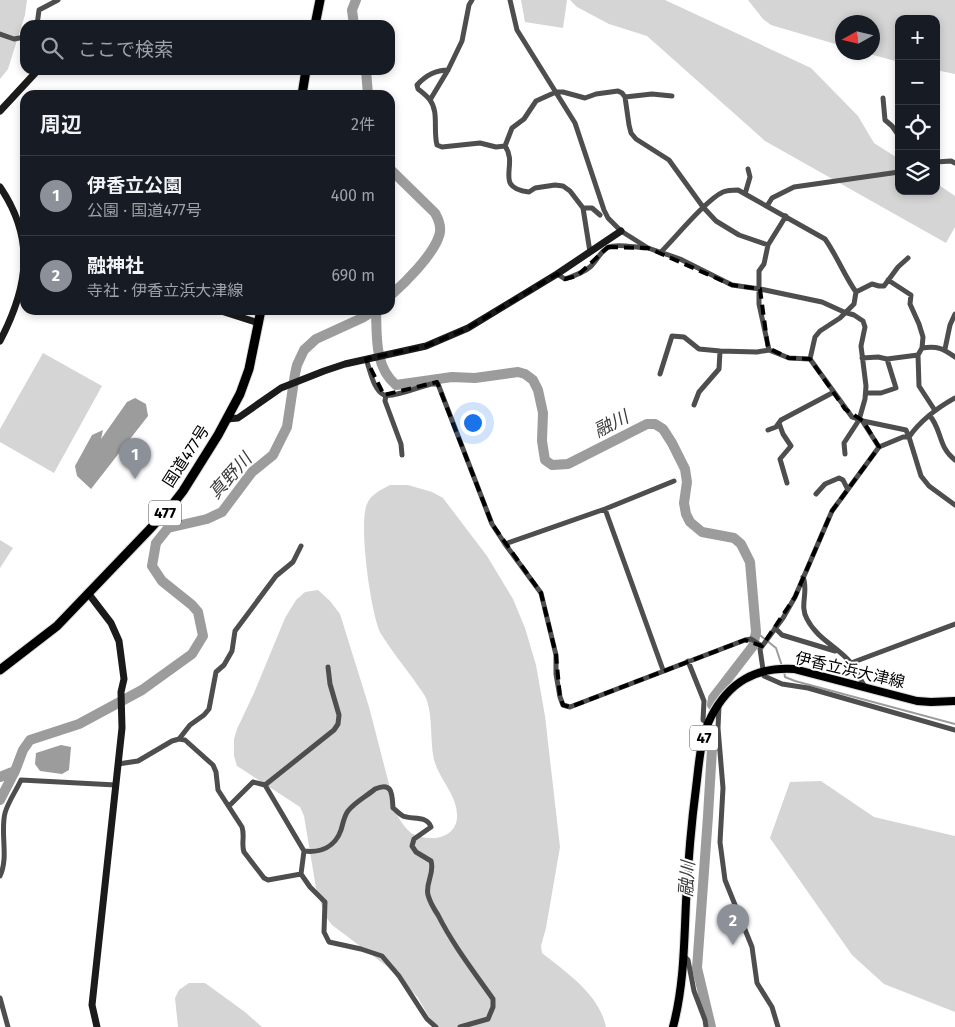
<!DOCTYPE html>
<html lang="ja">
<head>
<meta charset="utf-8">
<style>
	body { margin:0; font-family:"Fira Sans","Noto Sans JP",sans-serif; background:#242831; color:#f1f3f6 }
	.controls { position:absolute; right:15px; top:15px; display:grid; overflow:hidden; border-radius:10px; box-shadow:0 2px 8px #0003 }
	.controls button { width:45px; height:45px; display:grid; place-items:center; padding:0; border:0; border-bottom:1px solid #363941; background:#171b24; color:#f1f3f6; font:25px sans-serif }
	.compass { position:absolute; left:835px; top:15px; width:45px; height:45px; border-radius:50%; background:#171b24; box-shadow:0 2px 8px #0003; rotate:262deg }
	.you { position:absolute; left:472px; top:422px; width:18px; height:18px; margin:-12px; border:4px solid #fff; border-radius:50%; background:#1a73e8; box-shadow:0 0 0 8px #1a73e833 }
	.badge { display:grid; place-items:center; width:32px; height:32px; border-radius:50%; background:#8c9099; color:#fff; font-size:16px; font-weight:700 }
	.pin { position:absolute; translate:-50% -41px; filter:drop-shadow(0 1px 2px #0008) }
	.pin::after { content:''; position:absolute; top:26px; width:18px; height:15px; background:inherit; clip-path:polygon(0 0,100% 0,50% 100%) }
	.list { margin:0; padding:0; list-style:none }
	h2 { display:flex; justify-content:space-between; align-items:center; height:65px; margin:0; padding:0 20px; font-size:21px }
	h2 small { font-size:16px; font-weight:400; color:#9ea1a6 }
	.list li { display:grid; grid-template-columns:32px 1fr auto; gap:15px; align-items:center; box-sizing:border-box; height:80px; padding:0 20px; border-top:1px solid #363941 }
	.list b { display:block; font-size:19px; white-space:nowrap }
	.list p { margin:0; font-size:16px; white-space:nowrap; color:#9ea1a6 }
	.list em { font-size:16px; font-style:normal; color:#9ea1a6 }
	.icon { flex:none; width:28px; height:28px; fill:none; stroke:currentColor; stroke-width:2; stroke-linecap:round; stroke-linejoin:round }
	.map { position:relative; flex:none; width:955px; height:1027px; overflow:hidden }
	.search { position:absolute; background:#171b24; box-shadow:0 2px 8px #0003; left:20px; top:20px; width:375px; height:55px; display:flex; align-items:center; gap:12px; box-sizing:border-box; padding:0 18px; border-radius:15px; color:#9ea1a6; font-size:19px }
	.panel { position:absolute; background:#171b24; box-shadow:0 2px 8px #0003; left:20px; top:90px; width:375px; height:225px; border-radius:15px }
	.map>svg:first-child { display:block }
	.green { fill:#d5d5d5 }
	.water { fill:#9c9c9c }
	.lines { fill:none; stroke-linecap:round; stroke-linejoin:round }
	.stream { stroke:#9c9c9c; stroke-width:2 }
	.river { stroke:#9c9c9c; stroke-width:10 }
	.primary-casing { stroke:#dbdbdb; stroke-width:10 }
	.highway-casing { stroke:#dbdbdb; stroke-width:11 }
	.street { stroke:#4e4e4e; stroke-width:5 }
	.secondary { stroke:#1b1b1b; stroke-width:7 }
	.primary { stroke:#000; stroke-width:8 }
	.highway { stroke:#000; stroke-width:9 }
	.marked { fill:none; stroke:#000; stroke-width:4; stroke-dasharray:10 6; stroke-linejoin:round }
	.labels { text-anchor:middle; dominant-baseline:central; stroke-width:4; stroke-linejoin:round; paint-order:stroke }
	.shield { fill:#fff; stroke:#4c4c4c; stroke-width:1 }
	.shield-label { font-size:15px; font-weight:bold; fill:#000 }
	.street-label { font-size:16px; fill:#000; stroke:#fff }
	.water-label { font-size:18px; font-style:italic; fill:#3d3d3d; stroke:#fff }
</style>
</head>
<body>
<div class="map">
<svg width="955" height="1027" viewBox="0 0 955 1027">
	<rect width="100%" height="100%" fill="#fff"/>
	<!-- green -->
	<path class="green" d="M 0,0 L 27,0 L 25,15 L 8,69 L 0,79 Z
		M 521,0 L 567,0 L 563,28 L 525,22 Z
		M 570,0 L 665,0 L 811,68 L 858,116 L 874,143 L 899,159 L 899,191 L 936,191 L 936,183 L 955,196 L 955,227 L 946,243 L 765,141 L 647,36 L 609,24 L 577,7 Z
		M 748,0 L 955,0 L 955,74 L 936,70 L 936,19 L 899,19 L 899,62 L 866,53 L 872,52 L 872,22 L 842,22 L 842,46 L 771,25 L 763,19 Z
		M 43,353 L 102,386 L 54,473 L 0,442 L 0,429 Z
		M 390,485 L 408,485 L 432,492 L 443,498 L 487,556 L 513,599 L 525,628 L 536,665 L 545,716 L 560,847 L 546,928 L 541,946 L 542,953 C 567,973 599,994 606,1027 L 435,1027 L 418,998 L 397,974 L 332,925 L 325,916 L 316,888 L 304,816 L 300,807 L 237,766 L 234,756 L 234,739 L 237,729 L 254,693 L 285,618 L 296,600 L 305,592 L 318,590 L 330,601 L 340,614 L 369,707 L 397,815 C 401,822 405,828 411,833 C 428,843 458,839 457,815 C 457,796 441,781 435,763 C 429,743 434,714 425,696 C 422,691 417,685 414,680 C 403,665 391,650 381,634 C 371,616 358,522 367,504 C 371,494 381,490 390,485 Z
		M 0,540 L 13,548 L 0,568 Z
		M 821,781 L 874,817 L 955,836 L 955,1012 L 884,984 L 852,955 L 770,838 L 790,782 Z
		M 189,983 L 205,983 L 245,1012 L 262,1027 L 178,1027 L 175,998 L 179,990 Z"/>
	<!-- water -->
	<path class="water" d="M 135,398 L 146,404 L 148,416 L 91,489 L 77,476 L 75,466 L 92,435 L 103,430 L 101,439 L 127,402 Z
		M 61,745 L 71,747 L 69,770 L 62,774 L 40,771 L 35,764 L 36,753 Z"/>
	<g class="lines">
		<!-- stream -->
		<path class="stream" d="M 756,632 L 776,648 L 782,666
			M 784,671 L 785,677 L 795,681 L 955,724"/>
		<!-- river -->
		<path class="river" d="M 354,25 L 352,10 L 356,0
			M 366,70 L 368,95
			M 390,169 L 435,213 C 439,220 442,228 439,236 C 433,255 405,283 390,296
			M 376,310 C 377,336 374,366 396,385 L 452,377 L 475,378 L 518,372 L 525,374 L 533,380 L 538,390 L 543,413 L 542,441 L 545,460 L 552,465 L 568,464 L 647,424 L 655,424 L 663,429 L 672,443 L 685,469 L 687,482 L 684,503 L 686,514 L 690,522 L 702,532 L 734,538 L 741,544 L 750,562 L 756,632 L 753,646 L 713,698 L 712,705
			M 0,777 L 15,771
			M 0,800 L 15,771 L 23,750 L 30,740 L 79,724 L 142,690 L 192,654 L 203,636 L 198,612 L 192,605 L 162,581 L 152,566 L 156,543 L 168,528 L 207,519 L 222,512 L 252,472 L 273,455 L 287,427 L 295,374 L 297,365 L 304,350 L 316,339 L 362,318 L 375,310
			M 711,1027 L 697,968 L 708,816 L 713,732"/>
		<!-- primary casing -->
		<g class="primary-casing">
			<path id="primary" d="M 673,1027 C 684,986 684,944 686,902 C 688,864 691,826 696,788 C 699,765 700,738 711,717 C 729,682 755,667 794,669 L 917,701 L 931,702 L 955,701"/>
		</g>
		<!-- highway casing -->
		<g class="highway-casing">
			<path id="highway" d="M 315,25 L 320,0
				M 302,95 L 306,70
				M 0,670 L 57,626 L 149,530 L 173,504 L 183,491 L 218,435 L 240,394 L 249,369 L 261,310"/>
		</g>
		<!-- street -->
		<path class="street" d="M 510,0 L 517,30 L 575,123 L 604,210 L 608,218 L 621,231 L 648,248 L 680,259 L 732,285 L 760,289 L 822,302 L 844,312 L 854,315 L 863,321 L 865,327 L 861,346 L 866,386 L 865,399 L 859,420 L 844,443 L 845,454
			M 37,25 L 39,10 L 58,0
			M 0,34 L 14,39 L 25,37
			M 448,70 C 435,70 426,75 417,85 L 418,89 C 422,92 427,96 430,100 C 439,112 433,130 437,145 L 442,147 L 480,143 L 496,147 L 505,146 C 519,165 493,188 529,192 L 535,188 L 555,185 L 563,186 L 570,191 L 583,208 L 590,252
			M 625,97 L 652,94 L 672,96
			M 883,98 L 885,120 L 892,126 L 899,136
			M 430,100 L 448,70 L 462,41 L 469,5 L 472,0
			M 505,146 L 512,128 L 524,119 L 536,101 L 556,92 L 563,92 L 585,98 L 596,94 L 618,91 L 622,93 L 625,97 L 629,125 L 631,133 L 636,139 L 669,160 L 703,207 L 716,221 L 739,235 L 768,245
			M 936,162 L 951,161 L 955,163
			M 745,194 L 750,177 L 748,169
			M 767,206 L 772,198 L 794,187 L 899,172
			M 583,208 L 592,208 L 600,215
			M 661,252 C 675,238 707,199 723,192 C 728,190 733,190 738,190 L 825,239 C 837,256 844,275 856,292 L 854,304 L 840,318 L 820,331 L 815,337 L 810,359
			M 557,274 L 565,279 C 574,276 583,273 590,267 C 597,261 600,251 609,247 C 617,243 637,248 648,248
			M 888,280 L 911,295 L 910,304 L 919,324 L 923,337 L 922,348 L 918,355 L 919,386 L 934,409
			M 856,292 L 872,284 L 879,286 L 884,286 L 898,267 L 908,258
			M 922,348 C 938,346 942,348 955,357
			M 945,349 L 950,325 L 955,314
			M 769,350 L 759,304 L 759,271 L 764,264 L 768,245 L 786,216
			M 720,351 L 757,352 L 769,350 L 789,358 L 810,359 L 852,417 L 863,421 L 906,430 L 909,437
			M 862,358 L 878,357 L 887,359 L 918,355
			M 366,359 C 370,369 373,390 384,395 C 392,398 422,386 431,384 L 438,384 L 492,524 L 505,544 L 541,593 L 556,655 L 556,674 L 560,697 L 563,705 L 570,707 L 745,640 L 751,639 L 762,646
			M 660,374 L 672,336 L 684,337 L 699,349 L 720,351 L 719,369 L 699,392 L 694,405
			M 866,393 L 881,393 L 896,388 L 887,359
			M 386,395 L 385,401 L 401,444 L 402,455
			M 930,416 C 942,430 938,447 955,460
			M 863,422 L 879,447
			M 779,423 L 783,434 L 791,446 L 780,459 L 787,483
			M 768,430 L 776,427 L 781,420 L 834,392
			M 909,437 C 921,420 937,408 955,398
			M 816,494 L 825,484 L 839,478 L 843,480 L 847,488
			M 955,505 L 929,486 L 921,476 L 909,437 L 903,437 L 879,447 L 832,511 L 795,597 L 783,618 L 760,649 L 764,676 L 782,684 L 808,688 L 955,730
			M 605,509 L 663,670
			M 505,544 L 605,509 L 674,481
			M 803,577 C 809,592 799,605 807,619 C 817,639 838,647 851,663 C 856,670 860,679 865,687
			M 775,628 L 782,635 L 835,651
			M 688,661 L 704,701 L 703,720 L 708,723
			M 851,663 L 955,624
			M 719,706 L 718,728 L 723,788 L 720,842 L 725,880 L 752,947 L 757,983 L 772,1007 L 778,1027
			M 179,739 L 190,725 L 204,715 L 209,709 L 216,672 L 224,665 L 232,651 L 235,631 L 276,576 L 293,562 L 301,546
			M 118,764 L 138,761 L 172,741 L 179,739 L 185,740 L 213,765 L 216,772 L 218,790 L 242,827 C 245,836 241,844 244,852 L 264,878 L 268,880 L 301,874
			M 265,785 L 334,730 L 338,724 L 339,715 L 330,684 L 328,667
			M 229,806 L 253,782 L 265,785 L 304,851 L 301,874 L 310,887 L 325,902 L 324,932 L 329,942 L 361,949 L 382,956 L 399,976 L 427,1019 L 436,1027
			M 304,851 C 321,853 335,847 341,830 C 343,824 344,816 348,811 C 355,802 367,796 375,789 C 393,781 392,795 393,808 C 396,810 399,814 403,816 C 412,820 427,815 431,827 L 414,839 L 412,846 L 416,852 L 431,861 C 435,873 425,883 428,895 C 430,902 434,909 438,915 C 453,945 474,972 493,999 L 493,1007 L 488,1019 L 460,1027
			M 0,876 C 9,857 0,833 5,813 C 8,802 16,791 21,780 L 116,785
			M 683,955 L 688,960 L 694,991 L 705,1020 L 706,1027
			M 0,998 L 8,1027"/>
		<!-- secondary -->
		<path class="secondary" d="M 0,111 L 38,70
			M 0,187 C 36,240 28,287 0,341
			M 218,310 L 259,323
			M 227,419 L 238,418 L 281,388 L 324,371 L 345,364 L 426,346 L 468,328 L 557,274 L 621,231
			M 88,593 L 111,623 L 119,641 L 124,679 L 121,692 L 122,728 L 92,1005 L 97,1027"/>
		<!-- primary -->
		<use href="#primary" class="primary"/>
		<!-- highway -->
		<use href="#highway" class="highway"/>
	</g>
	<!-- marked area -->
	<path class="marked" d="M 608,247 L 648,248 L 732,285 L 760,289 L 768,348 L 789,358 L 810,359 L 845,409 L 863,421 L 879,447 L 832,511 L 795,597 L 762,646 L 745,640 L 570,707 L 563,705 L 560,697 L 556,655 L 541,593 L 492,524 L 437,382 L 384,395 L 366,359 L 426,346 L 468,328 L 557,274 L 565,279 L 577,276 Z"/>
	<g class="labels">
		<!-- shield labels -->
		<g class="shield">
			<rect x="149" y="500.5" width="32" height="25" rx="4"/>
			<rect x="690" y="725.5" width="28" height="25" rx="4"/>
		</g>
		<g class="shield-label">
			<text x="165" y="513">477</text>
			<text x="704" y="738">47</text>
		</g>
		<!-- street labels -->
		<g class="street-label">
			<text transform="translate(186 456) rotate(-57)">国道477号</text>
			<text transform="translate(850 670) rotate(13)">伊香立浜大津線</text>
		</g>
		<!-- water labels -->
		<g class="water-label">
			<text transform="translate(611 424) rotate(-27)">融川</text>
			<text transform="translate(230 476) rotate(-48)">真野川</text>
			<text transform="translate(687 879) rotate(-86)">融川</text>
		</g>
	</g>
</svg>
<div class="controls">
<button>+</button>
<button>−</button>
<button><svg class="icon" aria-label="locate" viewBox="0 0 24 24"><circle cx="12" cy="12" r="6"/><path d="M12 2v4M12 18v4M2 12h4M18 12h4"/></svg></button>
<button><svg class="icon" aria-label="layers" viewBox="0 0 24 24"><path d="M12 4l9 5-9 5-9-5zM3 14l9 5 9-5"/></svg></button>
</div>
<svg class="compass" viewBox="-18 -18 36 36"><path d="M0-13l5 13h-10z" fill="#e53935"/><path d="M0 13l5-13h-10z" fill="#9ea1a6"/></svg>
<div class="you"></div>
<div class="pin badge" style="left:135px;top:479px">1</div>
<div class="pin badge" style="left:733px;top:945px">2</div>
<div class="search"><svg class="icon" aria-label="search" viewBox="0 0 24 24"><circle cx="10" cy="10" r="6"/><path d="M15 15l6 6"/></svg>ここで検索</div>
<section class="panel">
<h2>周辺<small>2件</small></h2>
<ul class="list">
<li><span class="badge">1</span><div><b>伊香立公園</b><p>公園 · 国道477号</p></div><em>400 m</em></li>
<li><span class="badge">2</span><div><b>融神社</b><p>寺社 · 伊香立浜大津線</p></div><em>690 m</em></li>
</ul>
</section>
</div>
</body>
</html>
